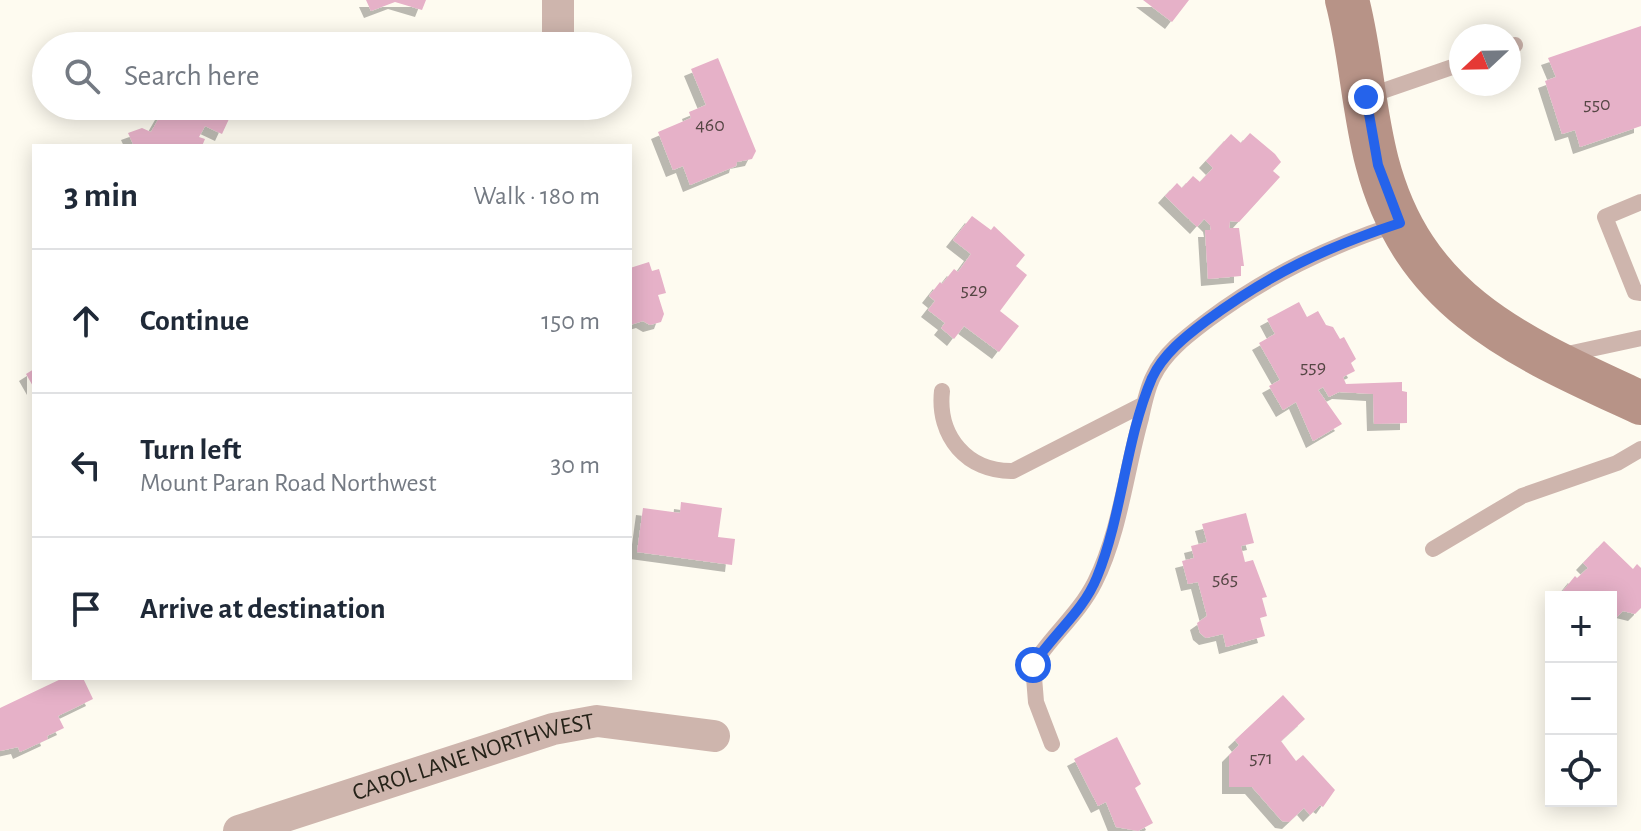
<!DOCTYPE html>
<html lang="en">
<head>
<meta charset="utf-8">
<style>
	body { margin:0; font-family:"Alegreya Sans",sans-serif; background:#f2f2f3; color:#1f2937 }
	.controls { position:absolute; right:24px; bottom:24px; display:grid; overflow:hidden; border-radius:0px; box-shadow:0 4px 20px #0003 }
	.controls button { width:72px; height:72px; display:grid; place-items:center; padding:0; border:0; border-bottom:2px solid #e0e1e3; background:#fff; color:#1f2937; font:40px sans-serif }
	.compass { position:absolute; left:1449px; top:24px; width:72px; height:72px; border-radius:50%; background:#fff; box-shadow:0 4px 20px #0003; rotate:248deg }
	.stop { position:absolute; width:24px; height:24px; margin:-18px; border:6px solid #2563eb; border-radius:50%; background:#fff }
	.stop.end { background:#2563eb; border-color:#fff; box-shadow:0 2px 8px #0008 }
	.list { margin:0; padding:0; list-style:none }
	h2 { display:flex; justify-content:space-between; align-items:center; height:104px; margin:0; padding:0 32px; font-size:34px }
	h2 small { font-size:26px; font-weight:400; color:#747a83 }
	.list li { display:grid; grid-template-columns:52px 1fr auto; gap:24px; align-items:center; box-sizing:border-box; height:144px; padding:0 32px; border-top:2px solid #e0e1e3 }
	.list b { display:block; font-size:30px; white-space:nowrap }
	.list p { margin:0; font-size:26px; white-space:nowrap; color:#747a83 }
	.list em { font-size:26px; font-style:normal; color:#747a83 }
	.icon { flex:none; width:44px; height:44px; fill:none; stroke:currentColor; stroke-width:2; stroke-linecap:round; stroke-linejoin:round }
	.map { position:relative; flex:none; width:1641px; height:831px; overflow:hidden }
	.search { position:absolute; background:#fff; box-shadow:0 4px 20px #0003; left:32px; top:32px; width:600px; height:88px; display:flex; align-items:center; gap:20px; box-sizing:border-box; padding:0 28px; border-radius:44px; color:#747a83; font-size:30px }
	.panel { position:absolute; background:#fff; box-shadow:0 4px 20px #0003; left:32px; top:144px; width:600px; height:536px; border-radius:0px }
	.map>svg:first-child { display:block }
	.building { fill:#e6b1c8; filter:url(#shadow) }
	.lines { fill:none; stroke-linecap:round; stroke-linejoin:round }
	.lane { stroke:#ceb5ad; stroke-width:16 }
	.street { stroke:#ceb5ad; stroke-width:32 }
	.secondary { stroke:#b79387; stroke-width:44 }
	.route { stroke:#2563eb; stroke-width:10 }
	.labels { text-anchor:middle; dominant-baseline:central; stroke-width:6; stroke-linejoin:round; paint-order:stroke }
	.number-label { font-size:20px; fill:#554644 }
	.street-label { font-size:24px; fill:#252218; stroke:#fff }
</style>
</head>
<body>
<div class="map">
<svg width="1641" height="831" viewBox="0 0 1641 831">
	<defs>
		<filter id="shadow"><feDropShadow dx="-7" dy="7" stdDeviation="0" flood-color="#0004"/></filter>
	</defs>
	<rect width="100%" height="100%" fill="#fefbf0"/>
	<!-- building -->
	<path class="building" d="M 366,0 L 426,0 L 422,10 L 395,2 L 371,11 Z
		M 1143,0 L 1189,0 L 1172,22 Z
		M 1641,26 L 1641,126 L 1580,147 L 1575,130 L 1562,134 L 1545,81 L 1556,77 L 1548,58 Z
		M 718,58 L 756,151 L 752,159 L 737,162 L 736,166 L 690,185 L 683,166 L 673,170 L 658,132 L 691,118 L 689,112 L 706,105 L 691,69 Z
		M 166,106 L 235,106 L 222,134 L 205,126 L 199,137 L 205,139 L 202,146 L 134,146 L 128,133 L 142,128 L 151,132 Z
		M 1250,133 L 1275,154 L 1281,162 L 1273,171 L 1280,177 L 1239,222 L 1230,221 L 1229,228 L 1239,228 L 1244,266 L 1241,266 L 1241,276 L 1208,279 L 1205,230 L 1211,230 L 1210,225 L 1204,219 L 1197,227 L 1165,196 L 1177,183 L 1182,188 L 1193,176 L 1200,182 L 1213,168 L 1206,161 L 1231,134 L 1241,143 Z
		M 972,216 L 991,230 L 994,226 L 1025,255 L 1016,266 L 1027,275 L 1000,311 L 1019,326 L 999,352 L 964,326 L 954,339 L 941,328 L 945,323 L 928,310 L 935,301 L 929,296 L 940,282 L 942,284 L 954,269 L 958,272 L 971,254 L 953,240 Z
		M 649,262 L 652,271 L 659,269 L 666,293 L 658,295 L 664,314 L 661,322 L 650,325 L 643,321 L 630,325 L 630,268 Z
		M 1299,302 L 1307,317 L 1318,311 L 1326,325 L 1333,327 L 1340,339 L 1344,337 L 1356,359 L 1351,363 L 1355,371 L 1343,377 L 1346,384 L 1402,382 L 1402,391 L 1407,392 L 1407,423 L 1374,424 L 1373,394 L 1339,392 L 1329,397 L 1323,387 L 1318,390 L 1342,424 L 1313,441 L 1296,402 L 1283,410 L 1269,386 L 1280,380 L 1259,343 L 1275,334 L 1267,319 Z
		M 34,369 L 34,388 L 26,374 Z
		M 681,502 L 722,508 L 718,537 L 735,539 L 732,565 L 637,552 L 643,508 L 680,513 Z
		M 1246,513 L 1254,543 L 1241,546 L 1245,562 L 1253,560 L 1267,597 L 1262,598 L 1267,616 L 1260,618 L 1265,636 L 1226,647 L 1223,634 L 1206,638 L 1200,633 L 1197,623 L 1207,616 L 1198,582 L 1188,584 L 1182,561 L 1194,558 L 1191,546 L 1207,542 L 1202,524 Z
		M 1604,541 L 1633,569 L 1637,564 L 1641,568 L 1641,608 L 1635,614 L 1623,611 L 1611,623 L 1611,597 L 1558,597 L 1575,576 L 1577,578 L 1588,568 L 1583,563 Z
		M 63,678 L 83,678 L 93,699 L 58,716 L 64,728 L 47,736 L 48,739 L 20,752 L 18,747 L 0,751 L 0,708 Z
		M 1283,695 L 1305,719 L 1281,741 L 1296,761 L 1303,755 L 1335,790 L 1323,807 L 1320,805 L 1310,815 L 1304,808 L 1289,822 L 1282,821 L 1252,787 L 1229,787 L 1229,755 L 1239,745 L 1235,740 Z
		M 1117,737 L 1141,784 L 1135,788 L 1153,823 L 1138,831 L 1116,827 L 1106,802 L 1098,806 L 1074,759 Z"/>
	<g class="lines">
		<!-- lane -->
		<path class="lane" d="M 1509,47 L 1515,45
			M 1368,96 L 1461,64
			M 1641,202 L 1605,217 L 1635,292 L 1641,293
			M 1563,355 L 1641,338
			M 942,391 C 937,436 967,472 1013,471 L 1144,404
			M 1433,549 L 1522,496 L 1617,463 L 1641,449
			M 1052,744 L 1036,702 L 1033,665 C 1052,635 1079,614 1095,582 C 1120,532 1126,471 1141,418 C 1144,404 1147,389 1153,377 C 1164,353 1187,336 1208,320 C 1267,276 1327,247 1397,224"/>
		<!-- street -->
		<g class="street">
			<path d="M 558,0 L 558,33"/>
			<path id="s1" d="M 239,831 L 553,729 L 597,721 L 714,736"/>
		</g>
		<!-- secondary -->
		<path class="secondary" d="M 1347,0 C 1361,53 1363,109 1377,162 C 1414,304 1520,347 1641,403"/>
	</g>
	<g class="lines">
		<!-- route -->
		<path class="route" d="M 1033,665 C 1053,634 1083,612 1097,577 C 1123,513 1125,441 1152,378 C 1163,354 1186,336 1206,321 C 1268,275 1326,247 1400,223 L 1378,165 L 1366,97"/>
	</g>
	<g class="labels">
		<!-- number labels -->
		<g class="number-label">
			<text x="1597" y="104">550</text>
			<text x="710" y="125">460</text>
			<text x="974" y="290">529</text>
			<text x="1313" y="367">559</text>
			<text x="1225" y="579">565</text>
			<text x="1261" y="758">571</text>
		</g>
		<!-- street labels -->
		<g class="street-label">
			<text stroke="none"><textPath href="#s1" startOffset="246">CAROL LANE NORTHWEST</textPath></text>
		</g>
	</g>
</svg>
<div class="controls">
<button>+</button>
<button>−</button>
<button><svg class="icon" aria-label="locate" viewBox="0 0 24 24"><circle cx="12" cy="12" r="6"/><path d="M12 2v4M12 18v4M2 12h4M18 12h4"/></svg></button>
</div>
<svg class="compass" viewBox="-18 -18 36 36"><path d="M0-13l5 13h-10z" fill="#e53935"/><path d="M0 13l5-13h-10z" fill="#747a83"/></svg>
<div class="stop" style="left:1033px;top:665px"></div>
<div class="stop end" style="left:1366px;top:97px"></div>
<div class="search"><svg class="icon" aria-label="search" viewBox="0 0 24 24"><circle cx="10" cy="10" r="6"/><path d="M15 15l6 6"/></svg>Search here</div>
<section class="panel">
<h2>3 min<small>Walk · 180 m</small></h2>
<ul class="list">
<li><svg class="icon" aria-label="ahead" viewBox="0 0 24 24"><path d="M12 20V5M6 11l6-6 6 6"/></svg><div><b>Continue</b></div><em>150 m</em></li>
<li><svg class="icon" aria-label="left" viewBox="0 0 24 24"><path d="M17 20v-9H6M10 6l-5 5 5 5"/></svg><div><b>Turn left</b><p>Mount Paran Road Northwest</p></div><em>30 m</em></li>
<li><svg class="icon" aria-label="arrive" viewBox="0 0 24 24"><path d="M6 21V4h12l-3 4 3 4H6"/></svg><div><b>Arrive at destination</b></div></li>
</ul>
</section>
</div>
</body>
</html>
